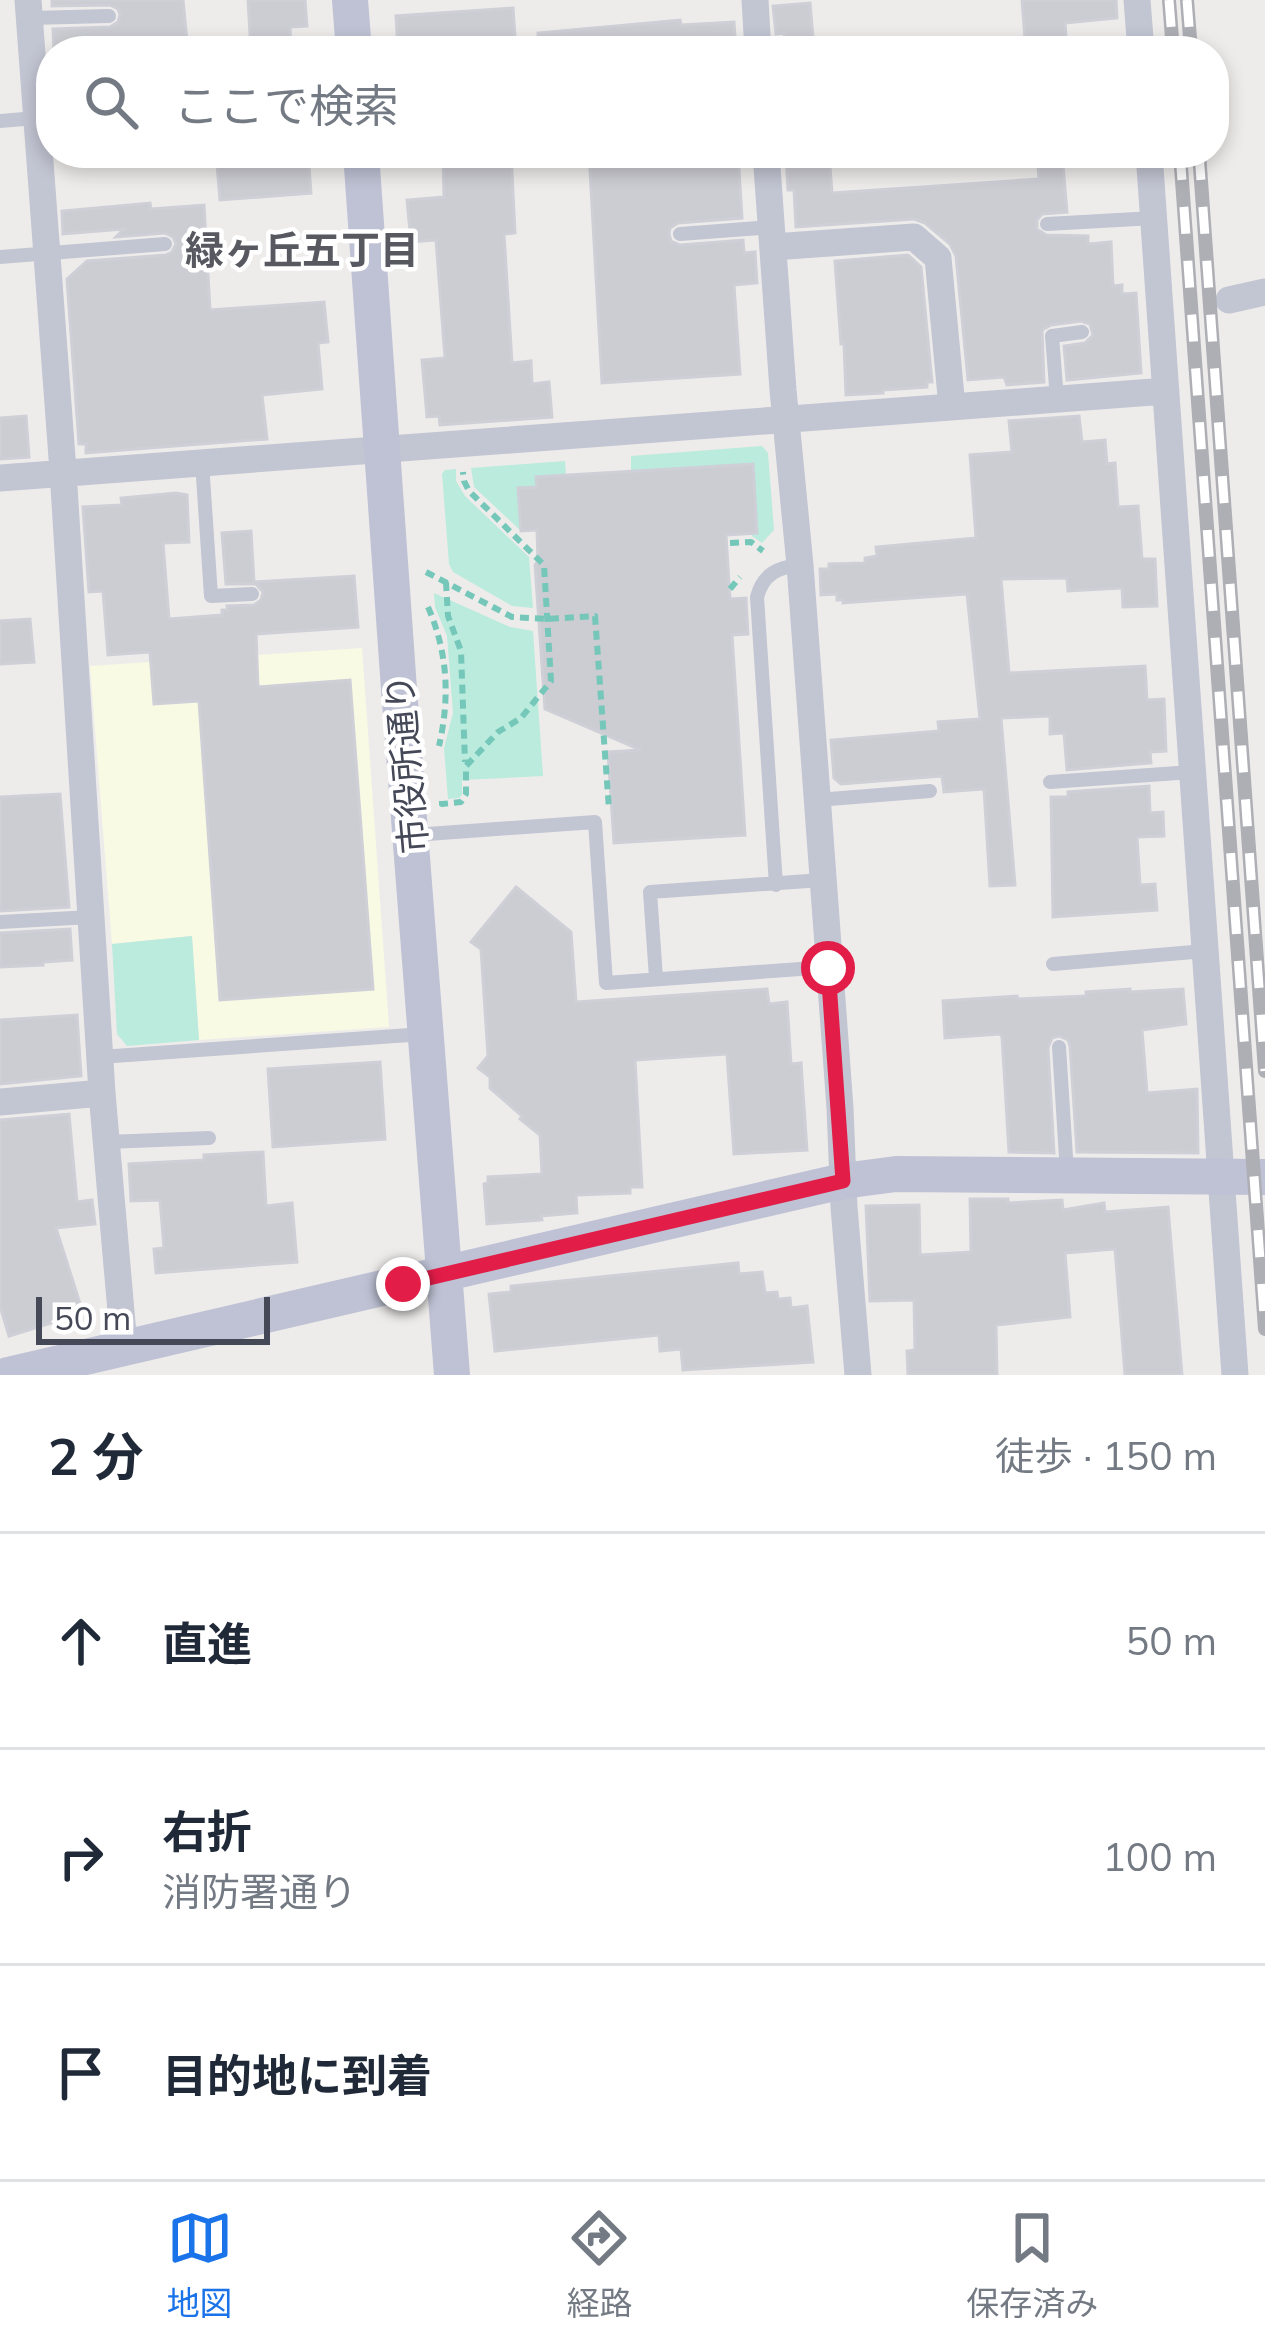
<!DOCTYPE html>
<html lang="ja">
<head>
<meta charset="utf-8">
<style>
	body { margin:0; font-family:Mulish,"Noto Sans JP",sans-serif; background:#f2f2f3; color:#1f2937 }
	.scale { position:absolute; left:36px; bottom:30px; width:234px; box-sizing:border-box; padding-left:12px; border:6px solid #454857; border-top:0; font-size:33px; line-height:42px; white-space:nowrap; color:#454857; -webkit-text-stroke:9px #fff; paint-order:stroke }
	.stop { position:absolute; width:36px; height:36px; margin:-27px; border:9px solid #e11d48; border-radius:50%; background:#fff }
	.stop.end { background:#e11d48; border-color:#fff; box-shadow:0 3px 12px #0008 }
	.list { margin:0; padding:0; list-style:none }
	h2 { display:flex; justify-content:space-between; align-items:center; height:156px; margin:0; padding:0 48px; font-size:51px }
	h2 small { font-size:39px; font-weight:400; color:#747a83 }
	.list li { display:grid; grid-template-columns:78px 1fr auto; gap:36px; align-items:center; box-sizing:border-box; height:216px; padding:0 48px; border-top:3px solid #e0e1e3 }
	.list b { display:block; font-size:45px; white-space:nowrap }
	.list p { margin:0; font-size:39px; white-space:nowrap; color:#747a83 }
	.list em { font-size:39px; font-style:normal; color:#747a83 }
	.icon { flex:none; width:66px; height:66px; fill:none; stroke:currentColor; stroke-width:2; stroke-linecap:round; stroke-linejoin:round }
	.map { position:relative; flex:none; width:1265px; height:1375px; overflow:hidden }
	.search { position:absolute; background:#fff; box-shadow:0 6px 18px #0003; left:36px; right:36px; top:36px; height:132px; display:flex; align-items:center; gap:30px; box-sizing:border-box; padding:0 42px; border-radius:48px; color:#747a83; font-size:45px }
	.sheet { height:804px; background:#fff }
	nav { display:flex; justify-content:space-around; align-items:center; box-sizing:border-box; height:168px; border-top:3px solid #e0e1e3; background:#fff; font-size:33px; color:#747a83 }
	nav a { display:grid; justify-items:center; gap:6px }
	nav .on { color:#1a73e8 }
	.map>svg:first-child { display:block }
	.commercial { fill:#f9fae3 }
	.green { fill:#baebdd }
	.building { fill:#ccccd3; stroke:#cfcfd7; stroke-width:3 }
	.lines { fill:none; stroke-linecap:round; stroke-linejoin:round }
	.path { stroke:#74c7b9; stroke-width:6; stroke-dasharray:9 6; stroke-linecap:butt }
	.lane { stroke:#c2c5d2; stroke-width:14 }
	.street { stroke:#c2c5d2; stroke-width:27 }
	.secondary { stroke:#bec2d4; stroke-width:36 }
	.rail-casing { stroke:#aeaeb5; stroke-width:14 }
	.rail { stroke:#fff; stroke-width:9; stroke-dasharray:27; stroke-linecap:butt }
	.route { stroke:#e11d48; stroke-width:15 }
	.labels { text-anchor:middle; dominant-baseline:central; stroke-width:9; stroke-linejoin:round; paint-order:stroke }
	.street-label { font-size:36px; fill:#454857; stroke:#fff }
	.neighbourhood-label { font-size:39px; font-weight:bold; fill:#585960; stroke:#fff }
</style>
</head>
<body>
<div class="map">
<svg width="1265" height="1375" viewBox="0 0 1265 1375">
	<rect width="100%" height="100%" fill="#eeeceb"/>
	<!-- commercial -->
	<path class="commercial" d="M 362,648 L 389,1027 L 199,1040 L 192,936 L 112,944 L 90,666 Z"/>
	<!-- green -->
	<path class="green" d="M 762,446 L 768,453 L 774,530 L 762,543 L 752,536 L 752,533 L 757,532 L 753,464 L 631,471 L 631,456 Z
		M 565,461 L 566,475 L 537,477 L 537,487 L 521,531 L 474,487 L 471,468 Z
		M 456,469 L 456,481 L 465,496 L 529,557 L 533,608 L 512,606 L 453,572 L 449,564 L 442,474 L 445,470 Z
		M 434,593 L 510,627 L 533,631 L 543,776 L 462,780 L 462,795 L 459,798 L 448,799 L 444,748 L 453,713 L 452,700 L 447,636 L 435,607 Z
		M 192,936 L 199,1040 L 127,1046 L 117,1034 L 112,944 Z"/>
	<!-- building -->
	<path class="building" d="M 52,0 L 183,0 L 188,51 L 54,51 L 53,29 L 110,27 L 118,22 L 120,15 L 118,9 L 110,5 L 52,6 Z
		M 248,0 L 305,0 L 307,26 L 290,27 L 291,51 L 251,51 Z
		M 1022,0 L 1116,0 L 1117,18 L 1065,23 L 1067,51 L 1026,51 Z
		M 810,3 L 814,49 L 786,51 L 784,33 L 776,34 L 773,6 Z
		M 513,8 L 516,51 L 398,51 L 396,16 Z
		M 680,20 L 681,25 L 734,22 L 736,51 L 538,51 L 538,33 Z
		M 216,153 L 308,153 L 311,193 L 220,200 Z
		M 443,153 L 511,153 L 515,233 L 504,234 L 512,363 L 531,361 L 532,384 L 549,382 L 552,417 L 440,425 L 439,416 L 427,417 L 422,360 L 445,358 L 436,240 L 411,242 L 407,200 L 444,197 Z
		M 589,153 L 738,153 L 742,218 L 678,223 L 670,228 L 669,234 L 671,241 L 680,245 L 743,240 L 744,253 L 755,252 L 757,283 L 734,285 L 740,374 L 602,383 Z
		M 829,153 L 832,193 L 1039,179 L 1037,153 L 1062,153 L 1067,212 L 1042,214 L 1037,220 L 1037,229 L 1046,235 L 1088,236 L 1088,244 L 1111,242 L 1113,286 L 1122,285 L 1122,294 L 1136,293 L 1141,373 L 1067,380 L 1064,346 L 1085,343 L 1093,335 L 1090,324 L 1081,321 L 1051,325 L 1042,330 L 1044,382 L 1007,385 L 1004,377 L 968,380 L 956,256 L 950,244 L 925,223 L 914,219 L 796,227 L 794,190 L 788,190 L 786,155 Z
		M 150,203 L 151,209 L 204,205 L 210,310 L 324,302 L 328,342 L 318,343 L 322,389 L 262,395 L 267,439 L 86,453 L 86,444 L 79,444 L 67,279 L 87,261 L 166,255 L 172,252 L 176,244 L 173,237 L 165,233 L 116,237 L 124,229 L 63,234 L 62,211 Z
		M 908,255 L 921,267 L 932,382 L 927,382 L 927,387 L 883,390 L 883,393 L 846,395 L 844,344 L 841,344 L 835,261 Z
		M 26,416 L 29,457 L 0,459 L 0,418 Z
		M 1079,416 L 1082,442 L 1105,440 L 1107,464 L 1115,463 L 1118,507 L 1138,506 L 1142,559 L 1155,559 L 1157,606 L 1123,607 L 1122,588 L 1068,591 L 1067,578 L 1001,579 L 1009,673 L 1145,666 L 1147,700 L 1164,699 L 1166,751 L 1150,752 L 1151,763 L 1067,770 L 1064,733 L 1050,734 L 1050,716 L 1001,718 L 1015,885 L 990,886 L 984,789 L 944,792 L 942,776 L 841,784 L 834,778 L 831,740 L 939,731 L 938,722 L 980,719 L 967,594 L 843,603 L 843,600 L 837,600 L 837,594 L 821,595 L 820,569 L 829,569 L 829,564 L 865,563 L 865,558 L 877,556 L 876,547 L 976,538 L 970,455 L 1012,452 L 1009,421 Z
		M 753,464 L 757,533 L 726,535 L 730,599 L 746,598 L 748,634 L 732,635 L 745,835 L 614,843 L 608,752 L 641,750 L 545,709 L 535,565 L 538,561 L 537,530 L 521,531 L 518,488 L 537,487 L 536,477 Z
		M 176,493 L 187,495 L 189,542 L 163,543 L 169,619 L 222,615 L 222,610 L 228,610 L 227,606 L 254,605 L 261,600 L 263,592 L 256,584 L 226,584 L 222,533 L 251,531 L 254,582 L 354,576 L 358,627 L 256,634 L 258,687 L 350,680 L 373,989 L 220,1000 L 199,701 L 154,704 L 150,652 L 108,655 L 103,591 L 89,592 L 83,507 L 122,505 L 121,498 Z
		M 30,619 L 34,662 L 0,664 L 0,621 Z
		M 1149,786 L 1150,813 L 1163,812 L 1164,836 L 1137,837 L 1140,885 L 1155,884 L 1157,910 L 1053,917 L 1051,797 L 1068,797 L 1068,792 Z
		M 60,794 L 69,907 L 0,911 L 0,797 Z
		M 516,887 L 571,932 L 576,1002 L 767,989 L 769,1004 L 787,1002 L 791,1064 L 801,1063 L 807,1150 L 734,1154 L 727,1054 L 635,1060 L 642,1187 L 630,1187 L 630,1193 L 576,1195 L 577,1213 L 541,1216 L 542,1220 L 487,1224 L 484,1184 L 488,1183 L 488,1177 L 542,1174 L 540,1135 L 520,1119 L 522,1116 L 490,1088 L 490,1077 L 478,1068 L 488,1056 L 481,949 L 471,942 Z
		M 70,929 L 72,960 L 43,962 L 43,965 L 0,967 L 0,933 Z
		M 1130,989 L 1130,992 L 1183,989 L 1186,1024 L 1142,1030 L 1147,1093 L 1197,1089 L 1198,1153 L 1077,1152 L 1070,1046 L 1068,1040 L 1059,1036 L 1052,1038 L 1048,1048 L 1054,1153 L 1009,1152 L 1002,1037 L 1000,1034 L 945,1038 L 943,1001 L 1017,996 L 1017,999 L 1086,996 L 1086,992 Z
		M 77,1015 L 81,1076 L 0,1084 L 0,1020 Z
		M 380,1062 L 385,1139 L 273,1147 L 268,1069 Z
		M 69,1114 L 77,1202 L 92,1200 L 95,1224 L 56,1228 L 83,1313 L 9,1336 L 0,1306 L 0,1120 Z
		M 263,1152 L 266,1206 L 292,1203 L 297,1262 L 156,1273 L 154,1249 L 164,1248 L 160,1200 L 131,1201 L 129,1164 L 204,1160 L 204,1155 Z
		M 970,1199 L 1008,1199 L 1008,1203 L 1062,1200 L 1063,1210 L 1104,1203 L 1105,1212 L 1168,1207 L 1182,1375 L 1125,1375 L 1115,1249 L 1065,1253 L 1070,1317 L 996,1325 L 997,1375 L 908,1375 L 907,1351 L 915,1350 L 914,1300 L 870,1301 L 866,1206 L 919,1205 L 920,1255 L 971,1252 Z
		M 738,1263 L 739,1274 L 762,1272 L 765,1293 L 777,1292 L 778,1299 L 790,1298 L 791,1308 L 807,1306 L 813,1362 L 683,1370 L 681,1349 L 660,1351 L 659,1335 L 495,1351 L 489,1294 L 511,1292 L 511,1286 Z"/>
	<g class="lines">
		<!-- path -->
		<path class="path" d="M 730,543 L 751,542 L 763,551
			M 426,572 L 512,617 L 547,619 L 595,616 L 609,809
			M 446,582 L 448,616 L 461,651 L 465,762
			M 730,589 L 740,577
			M 428,607 C 448,653 450,698 439,746
			M 442,801 L 442,804 L 461,802 L 466,794 L 466,766 L 498,732 L 521,718 L 551,681 L 544,565 L 469,491 L 464,481 L 463,472"/>
		<!-- lane -->
		<path class="lane" d="M 30,18 L 109,16
			M 0,121 L 36,118
			M 1047,224 L 1154,218
			M 680,234 L 772,227
			M 0,257 L 165,244
			M 1057,399 L 1052,336 L 1082,332
			M 202,462 L 211,596 L 252,594
			M 1050,782 L 1192,772
			M 817,800 L 930,791
			M 414,835 L 595,822 L 606,983 L 828,967
			M 776,885 L 757,597 C 763,574 778,567 800,565
			M 0,922 L 91,917
			M 1053,964 L 1205,951
			M 656,978 L 650,892 L 822,880
			M 1059,1047 L 1067,1173
			M 100,1057 L 424,1034
			M 107,1142 L 209,1138"/>
		<!-- street -->
		<path class="street" d="M 28,0 L 63,471 L 102,1093 L 124,1346
			M 755,0 L 758,51
			M 1137,0 L 1141,51
			M 766,153 L 783,390 L 800,565 L 840,1108 L 844,1207 L 858,1375
			M 1149,153 L 1235,1375
			M 773,247 L 914,237 L 938,258 L 952,407
			M 1229,300 L 1265,292
			M 0,478 L 1166,391
			M 0,1102 L 102,1093"/>
		<!-- secondary -->
		<path class="secondary" d="M 350,0 L 354,51
			M 361,153 L 399,689 L 452,1375
			M 8,1375 L 843,1181 L 896,1174 L 1265,1177"/>
		<!-- rail casing -->
		<g class="rail-casing">
			<path id="rail" d="M 1169,0 L 1173,51
				M 1187,0 L 1191,51
				M 1180,153 L 1265,1329
				M 1199,153 L 1265,1071"/>
		</g>
		<!-- rail -->
		<use href="#rail" class="rail"/>
	</g>
	<g class="lines">
		<!-- route -->
		<path class="route" d="M 403,1284 L 843,1181 L 828,968"/>
	</g>
	<g class="labels">
		<!-- street labels -->
		<g class="street-label">
			<text transform="translate(406 764) rotate(-95)">市役所通り</text>
		</g>
		<!-- neighbourhood labels -->
		<g class="neighbourhood-label">
			<text x="302" y="249">緑ヶ丘五丁目</text>
		</g>
	</g>
</svg>
<div class="scale">50 m</div>
<div class="stop" style="left:828px;top:968px"></div>
<div class="stop end" style="left:403px;top:1284px"></div>
<div class="search"><svg class="icon" aria-label="search" viewBox="0 0 24 24"><circle cx="10" cy="10" r="6"/><path d="M15 15l6 6"/></svg>ここで検索</div>
</div>
<section class="sheet">
<h2>2 分<small>徒歩 · 150 m</small></h2>
<ul class="list">
<li><svg class="icon" aria-label="ahead" viewBox="0 0 24 24"><path d="M12 20V5M6 11l6-6 6 6"/></svg><div><b>直進</b></div><em>50 m</em></li>
<li><svg class="icon" aria-label="right" viewBox="0 0 24 24"><path d="M7 20v-9h11M14 6l5 5-5 5"/></svg><div><b>右折</b><p>消防署通り</p></div><em>100 m</em></li>
<li><svg class="icon" aria-label="arrive" viewBox="0 0 24 24"><path d="M6 21V4h12l-3 4 3 4H6"/></svg><div><b>目的地に到着</b></div></li>
</ul>
</section>
<nav>
<a class="on"><svg class="icon" aria-label="map" viewBox="0 0 24 24"><path d="M3 6l6-2 6 2 6-2v14l-6 2-6-2-6 2zM9 4v14M15 6v14"/></svg>地図</a>
<a><svg class="icon" aria-label="directions" viewBox="0 0 24 24"><path d="M12 3l9 9-9 9-9-9zM9 14v-3h6M13 9l2 2-2 2"/></svg>経路</a>
<a><svg class="icon" aria-label="saved" viewBox="0 0 24 24"><path d="M7 4h10v16l-5-4-5 4z"/></svg>保存済み</a>
</nav>
</body>
</html>
